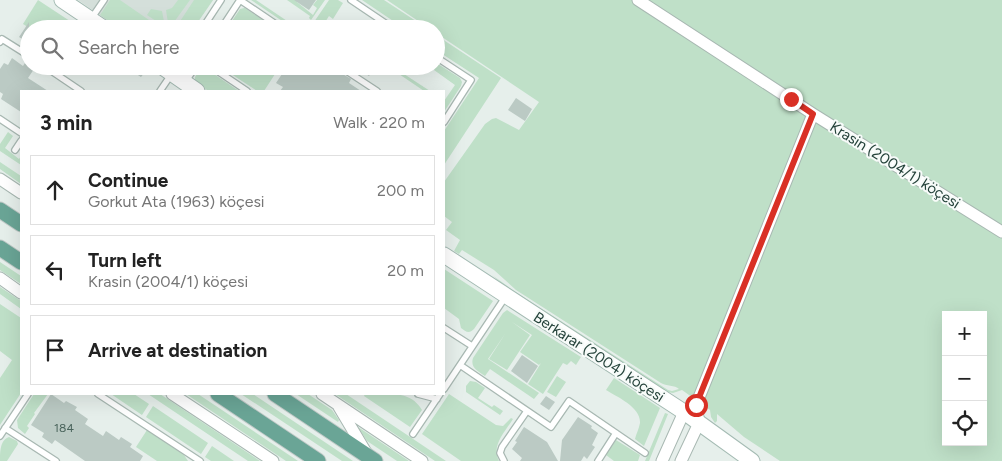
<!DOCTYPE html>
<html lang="en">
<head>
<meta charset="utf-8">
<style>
	body { margin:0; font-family:Figtree,sans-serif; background:#f6f6f6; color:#222 }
	.controls { position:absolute; right:15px; bottom:15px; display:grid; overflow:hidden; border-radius:0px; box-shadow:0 5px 20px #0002 }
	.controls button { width:45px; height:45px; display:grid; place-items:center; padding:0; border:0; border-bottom:1px solid #e0e0e0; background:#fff; color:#222; font:25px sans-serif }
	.stop { position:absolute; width:15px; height:15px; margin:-11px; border:4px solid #d93025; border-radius:50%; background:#fff }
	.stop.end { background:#d93025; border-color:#fff; box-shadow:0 1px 5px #0008 }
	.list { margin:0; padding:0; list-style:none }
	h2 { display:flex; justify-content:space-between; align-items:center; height:65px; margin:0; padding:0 20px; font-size:21px }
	h2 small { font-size:16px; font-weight:400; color:#767676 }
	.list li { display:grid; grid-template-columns:32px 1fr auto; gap:15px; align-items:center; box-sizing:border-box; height:70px; margin:0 10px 10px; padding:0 10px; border:1px solid #e0e0e0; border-radius:0px }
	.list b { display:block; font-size:19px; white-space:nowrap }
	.list p { margin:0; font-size:16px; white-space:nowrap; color:#767676 }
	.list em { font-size:16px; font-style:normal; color:#767676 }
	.icon { flex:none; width:28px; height:28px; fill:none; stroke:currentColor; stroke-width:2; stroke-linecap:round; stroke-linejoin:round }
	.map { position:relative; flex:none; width:1002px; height:461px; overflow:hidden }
	.search { position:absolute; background:#fff; box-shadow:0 5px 20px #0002; left:20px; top:20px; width:425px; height:55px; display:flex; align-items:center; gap:12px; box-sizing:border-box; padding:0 18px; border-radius:28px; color:#767676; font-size:19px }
	.panel { position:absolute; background:#fff; box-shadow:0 5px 20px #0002; left:20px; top:90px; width:425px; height:305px; border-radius:0px }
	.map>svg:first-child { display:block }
	.built { fill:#d4dfda }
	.green { fill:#bfe0c8; fill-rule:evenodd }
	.building { fill:#bbcac4 }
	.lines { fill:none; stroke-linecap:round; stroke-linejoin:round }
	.lane-casing { stroke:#a8b8b2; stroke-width:8 }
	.street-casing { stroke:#a8b8b2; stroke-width:13 }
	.secondary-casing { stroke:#a4bbb3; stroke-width:17 }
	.primary-casing { stroke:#c2cac8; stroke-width:17 }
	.lane { stroke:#fff; stroke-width:5.5 }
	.street { stroke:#fff; stroke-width:11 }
	.secondary { stroke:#fff; stroke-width:15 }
	.primary { stroke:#6aa596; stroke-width:15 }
	.route { stroke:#d93025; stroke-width:6 }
	.labels { text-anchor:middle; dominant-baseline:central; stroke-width:4; stroke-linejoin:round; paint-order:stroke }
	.number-label { font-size:12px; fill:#4a645c }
	.street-label { font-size:15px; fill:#24423a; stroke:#f7fbf9 }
</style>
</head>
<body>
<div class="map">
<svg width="1002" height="461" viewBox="0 0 1002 461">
	<rect width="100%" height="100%" fill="#e6efeb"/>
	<!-- built -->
	<path class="built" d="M 78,0 L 213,0 L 193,29 L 120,29 Z"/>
	<!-- green -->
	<path class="green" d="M 38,0 L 82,29 L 31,29 L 23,24 Z
		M 110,0 L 120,0 L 162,29 L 120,29 L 100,15 Z
		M 178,0 L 190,0 L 169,29 L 166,10 L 172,8 Z
		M 194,0 L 213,0 L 193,29 L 175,29 Z
		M 251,0 L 256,0 L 296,27 L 303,26 L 307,21 L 309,23 L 306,29 L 294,29 Z
		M 287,0 L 298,0 L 297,2 L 313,15 L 317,8 L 313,5 L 317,0 L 325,0 L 311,20 L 309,18 L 310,16 Z
		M 329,0 L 338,0 L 343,3 L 333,19 L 329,16 L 322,27 L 314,22 Z
		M 362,0 L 384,0 L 428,29 L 405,29 Z
		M 387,0 L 1002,0 L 1002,461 L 780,461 L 744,437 L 717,414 L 717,421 L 715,423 L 711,417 L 710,410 L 682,390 L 673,393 L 667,392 L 513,293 L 492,275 L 514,291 L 668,390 L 672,391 L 679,389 C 675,385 666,386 661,383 L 516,290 L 494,270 L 462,250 L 459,254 L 454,251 L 460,240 L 446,230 L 452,222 L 444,216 L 444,182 L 485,124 L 492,119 L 496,118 L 519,130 L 539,102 L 436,33 L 436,29 L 430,29 ZM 946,315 L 983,315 L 983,442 L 946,442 Z
		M 244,8 L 245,8 L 276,29 L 262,29 L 265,25 L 258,20 L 254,26 L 257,29 L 232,29 L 230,24 L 240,9 Z
		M 151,9 L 162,11 L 165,27 L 147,15 Z
		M 436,35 L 501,78 L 444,165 L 444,131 L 479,78 L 436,50 Z
		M 438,64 L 460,78 L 462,82 L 461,86 L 444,112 L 444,101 L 455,85 L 434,70 Z
		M 202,66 L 239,91 L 208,91 L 195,80 L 195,77 Z
		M 219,66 L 270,66 L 277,71 L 264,91 L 257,91 Z
		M 396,66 L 404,68 L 409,66 L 404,74 L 430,91 L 424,91 L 396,72 L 394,75 L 391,73 Z
		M 8,132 L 13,136 L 5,148 L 19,159 L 21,156 L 21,165 L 0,151 L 0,144 Z
		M 0,162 L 21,176 L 21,184 L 0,169 Z
		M 0,262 L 21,276 L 21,284 L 0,270 Z
		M 444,269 L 493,301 L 474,329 C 469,334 466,332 461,328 L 459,319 L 444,308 Z
		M 0,287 L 21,301 L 21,309 L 0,294 Z
		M 0,304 L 21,318 L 21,393 L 0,425 L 0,378 L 12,360 L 0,351 Z
		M 507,310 L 581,357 L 576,365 L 571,361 L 567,365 L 563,363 L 543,394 L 528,384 L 541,363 L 539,365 L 520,352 L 532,335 L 512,322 L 530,335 L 507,370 L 489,359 L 505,334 L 488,359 L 539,393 L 534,399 L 490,369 L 485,376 C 478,371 470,368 473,358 L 503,313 Z
		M 557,376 L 566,382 L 556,397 L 547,392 Z
		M 614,378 L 660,408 L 644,446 L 635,439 C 636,434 639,429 640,423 C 641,407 617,397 606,390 Z
		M 470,381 L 476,382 L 485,388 L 478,398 L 492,407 L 494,405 L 503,411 L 500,415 L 466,392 L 466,386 Z
		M 34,394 L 48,394 L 34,413 L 35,414 L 27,426 L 29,428 L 25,434 L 18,428 L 17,420 Z
		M 111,394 L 134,394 L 149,404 L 142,415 Z
		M 148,394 L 160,394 L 260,461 L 248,461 Z
		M 186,394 L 198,394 L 298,461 L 286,461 Z
		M 241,394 L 253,394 L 353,461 L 342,461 Z
		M 296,394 L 308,394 L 332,410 L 339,420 L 338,422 Z
		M 335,394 L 346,394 L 446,461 L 435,461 Z
		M 365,394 L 377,395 L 379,394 C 396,394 412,393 422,410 L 410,427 L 364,396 Z
		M 449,394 L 496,425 L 503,426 L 511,418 L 513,419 C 505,432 491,445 499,461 L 461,461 L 422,434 Z
		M 153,406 L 208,443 L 201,454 L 146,417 Z
		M 665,413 L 668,414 L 649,461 L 645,461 Z
		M 358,427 L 409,461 L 397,461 L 367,441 Z
		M 147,430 L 184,455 L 188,461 L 157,461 L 136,447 Z
		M 9,437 L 17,441 L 18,444 L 7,461 L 0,461 C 0,452 0,440 9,437 Z
		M 616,440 L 640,455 L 638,461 L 614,461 L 606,455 Z
		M 212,446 L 234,461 L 211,461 L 205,457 Z"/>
	<!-- building -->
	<path class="building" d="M 294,0 L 316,0 L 309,10 Z
		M 29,22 L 29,43 L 19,37 Z
		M 12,58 L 23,66 L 25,63 L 34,69 L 28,78 L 48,91 L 21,91 L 21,112 L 1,99 L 3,94 L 0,92 L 0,69 L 4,63 L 8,65 Z
		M 124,66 L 139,66 L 146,71 L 141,77 Z
		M 287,66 L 334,66 L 336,70 L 351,79 L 349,83 L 361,91 L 280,91 L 283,87 L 276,83 L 282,74 L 286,71 Z
		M 348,66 L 376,66 L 369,76 L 358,69 L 356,72 Z
		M 516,98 L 532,109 L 525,121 L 508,110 Z
		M 522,355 L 538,366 L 527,383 L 511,371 Z
		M 51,394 L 64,403 L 66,401 L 77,407 L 75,410 L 88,419 L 85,424 L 103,436 L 106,431 L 119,440 L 121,437 L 132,444 L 130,447 L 143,456 L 140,461 L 85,461 L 55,440 L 52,444 L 42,437 L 44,433 L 31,425 Z
		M 546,396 L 555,402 L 549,410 L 540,404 Z
		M 578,417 L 592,426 L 591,428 L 598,433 L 592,445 L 595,447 L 587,459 L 584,456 L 581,461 L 560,461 L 562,440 Z
		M 524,427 L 547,442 L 558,461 L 520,461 L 522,458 L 512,449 L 517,442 L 515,441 Z"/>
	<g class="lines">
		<!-- lane casing -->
		<g class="lane-casing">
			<path id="lane" d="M 240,0 L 283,29
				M 351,0 L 394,29
				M 91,19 L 104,0
				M 202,29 L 221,0
				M 221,29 L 240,0
				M 0,42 L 2,39 L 29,56
				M 436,57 L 471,80 L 444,122
				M 44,66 L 81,91
				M 210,66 L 247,91
				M 278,66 L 282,69
				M 339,66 L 377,91
				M 186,81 L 196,66
				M 160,91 L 177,66
				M 0,119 L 21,133
				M 15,150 L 21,141
				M 444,328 L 472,346
				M 460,365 L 551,427 L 569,401 L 645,453
				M 444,389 L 506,296
				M 98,394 L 200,461
				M 418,394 L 437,399
				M 5,428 L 56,461
				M 413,434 L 440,394
				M 0,436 L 28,394
				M 504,461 L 500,453 L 502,447 L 527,411
				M 598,461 L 616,433"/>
		</g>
		<!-- street casing -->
		<g class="street-casing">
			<path id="street" d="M 638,0 L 813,114 L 1002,232
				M 0,179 L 21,193
				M 0,278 L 21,293
				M 172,394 L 273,461
				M 322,394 L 422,461
				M 339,407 L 367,454
				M 662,461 L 684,412 L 690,408
				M 681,461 L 699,423 L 696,405 L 813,114"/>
		</g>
		<!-- secondary casing -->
		<g class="secondary-casing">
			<path id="secondary" d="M 62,0 L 105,29
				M 161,66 L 197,91
				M 444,255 L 684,412 L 752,461"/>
		</g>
		<!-- primary casing -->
		<g class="primary-casing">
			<path id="primary" d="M 0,210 L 21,224
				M 0,248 L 21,262
				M 218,394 L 318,461
				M 275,394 L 375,461"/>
		</g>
		<!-- lane -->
		<use href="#lane" class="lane"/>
		<!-- street -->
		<use href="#street" class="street"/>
		<!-- secondary -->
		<use href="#secondary" class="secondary"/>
		<!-- primary -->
		<use href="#primary" class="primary"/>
	</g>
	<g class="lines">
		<!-- route -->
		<path class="route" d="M 696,405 L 813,114 L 791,99"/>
	</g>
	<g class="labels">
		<!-- number labels -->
		<g class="number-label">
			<text x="64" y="428">184</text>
		</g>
		<!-- street labels -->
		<g class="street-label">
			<text transform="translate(895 165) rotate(32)">Krasin (2004/1) köçesi</text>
			<text transform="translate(599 357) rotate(33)">Berkarar (2004) köçesi</text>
		</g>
	</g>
</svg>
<div class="controls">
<button>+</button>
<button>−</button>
<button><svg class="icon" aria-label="locate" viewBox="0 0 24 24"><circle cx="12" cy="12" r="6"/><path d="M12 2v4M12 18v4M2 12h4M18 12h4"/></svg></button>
</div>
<div class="stop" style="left:696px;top:405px"></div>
<div class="stop end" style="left:791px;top:99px"></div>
<div class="search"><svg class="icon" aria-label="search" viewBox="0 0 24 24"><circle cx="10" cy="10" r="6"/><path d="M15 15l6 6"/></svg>Search here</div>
<section class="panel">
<h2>3 min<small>Walk · 220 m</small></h2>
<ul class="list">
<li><svg class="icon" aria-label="ahead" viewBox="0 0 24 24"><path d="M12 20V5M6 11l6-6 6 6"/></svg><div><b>Continue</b><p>Gorkut Ata (1963) köçesi</p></div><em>200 m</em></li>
<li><svg class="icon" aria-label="left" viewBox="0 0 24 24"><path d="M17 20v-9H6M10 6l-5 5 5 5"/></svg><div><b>Turn left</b><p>Krasin (2004/1) köçesi</p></div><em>20 m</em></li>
<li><svg class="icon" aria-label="arrive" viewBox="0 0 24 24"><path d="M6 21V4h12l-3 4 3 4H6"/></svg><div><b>Arrive at destination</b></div></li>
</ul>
</section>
</div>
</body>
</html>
